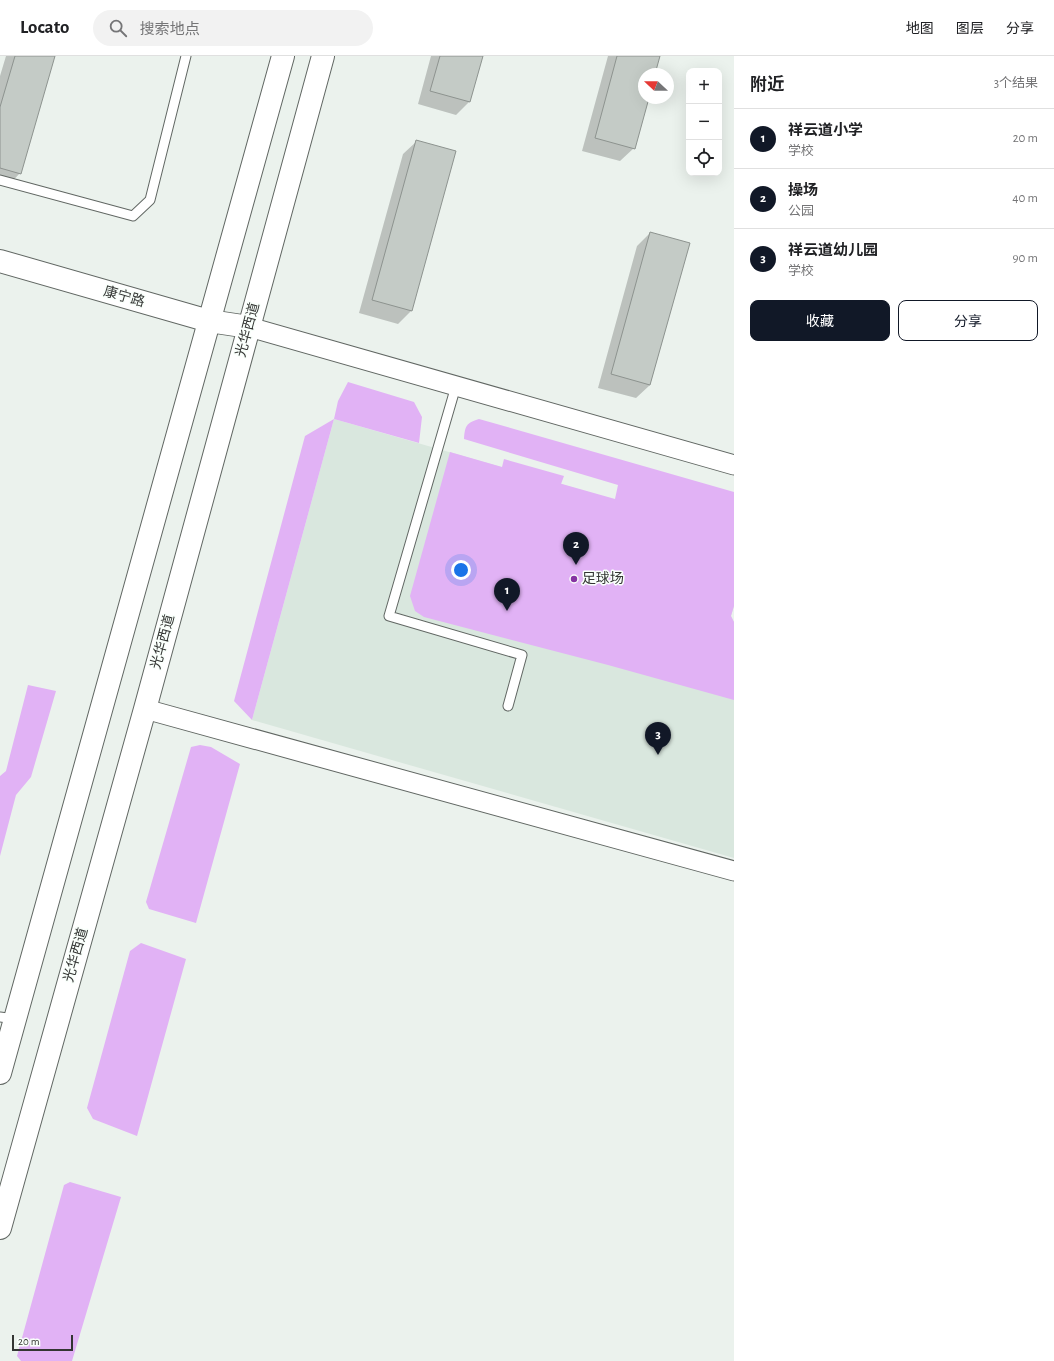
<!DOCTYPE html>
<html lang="zh">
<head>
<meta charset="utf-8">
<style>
	body { margin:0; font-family:"Alegreya Sans","Noto Sans SC",sans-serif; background:#f2f2f2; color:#202124 }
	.controls { position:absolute; right:12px; top:12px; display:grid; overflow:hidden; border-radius:8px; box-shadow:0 4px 16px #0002 }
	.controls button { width:36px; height:36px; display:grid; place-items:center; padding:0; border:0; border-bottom:1px solid #e0e0e0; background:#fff; color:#202124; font:20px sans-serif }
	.compass { position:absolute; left:638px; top:12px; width:36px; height:36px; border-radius:50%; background:#fff; box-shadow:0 4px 16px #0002; rotate:292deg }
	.scale { position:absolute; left:12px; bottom:10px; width:61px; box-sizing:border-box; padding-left:4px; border:2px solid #333533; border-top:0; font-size:11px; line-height:14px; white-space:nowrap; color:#333533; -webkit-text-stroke:3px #f9fffb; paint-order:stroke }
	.you { position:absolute; left:461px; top:514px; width:14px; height:14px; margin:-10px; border:3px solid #fff; border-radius:50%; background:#1a73e8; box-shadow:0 0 0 6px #1a73e833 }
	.badge { display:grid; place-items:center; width:26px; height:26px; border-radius:50%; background:#111827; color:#fff; font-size:13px; font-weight:700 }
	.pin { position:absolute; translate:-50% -33px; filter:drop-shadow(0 1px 2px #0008) }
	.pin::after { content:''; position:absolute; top:21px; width:14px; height:12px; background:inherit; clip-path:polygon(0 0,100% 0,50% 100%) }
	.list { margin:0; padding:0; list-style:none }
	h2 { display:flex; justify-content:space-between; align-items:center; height:52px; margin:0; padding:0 16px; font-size:17px }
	h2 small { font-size:13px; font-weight:400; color:#757577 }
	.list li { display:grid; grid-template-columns:26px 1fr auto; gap:12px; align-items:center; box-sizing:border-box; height:60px; padding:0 16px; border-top:1px solid #e0e0e0 }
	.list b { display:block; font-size:15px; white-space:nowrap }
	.list p { margin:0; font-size:13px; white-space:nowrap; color:#757577 }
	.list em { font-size:13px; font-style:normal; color:#757577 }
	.actions { display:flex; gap:8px; padding:12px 16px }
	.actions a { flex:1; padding:9px 0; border:1px solid #111827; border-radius:8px; text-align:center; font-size:14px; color:#111827 }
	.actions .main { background:#111827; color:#fff }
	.icon { flex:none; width:22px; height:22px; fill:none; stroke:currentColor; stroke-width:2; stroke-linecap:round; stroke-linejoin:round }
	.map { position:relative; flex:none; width:734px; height:1305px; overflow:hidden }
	header { display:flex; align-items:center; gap:24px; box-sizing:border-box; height:56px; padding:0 20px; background:#fff; border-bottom:1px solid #e0e0e0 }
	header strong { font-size:19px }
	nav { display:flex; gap:22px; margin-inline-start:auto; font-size:14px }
	.search { width:280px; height:36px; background:#f2f2f2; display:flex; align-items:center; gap:10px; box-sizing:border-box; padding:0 14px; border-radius:22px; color:#757577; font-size:15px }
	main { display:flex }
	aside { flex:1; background:#fff }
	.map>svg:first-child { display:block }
	.built { fill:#d9e7de }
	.green { fill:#e1b2f5 }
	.shadow { fill:#0003 }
	.building { fill:#c4cbc6; stroke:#8d938f }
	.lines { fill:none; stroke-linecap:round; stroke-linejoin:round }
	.lane-casing { stroke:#616763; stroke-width:11 }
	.street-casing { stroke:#616763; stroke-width:21 }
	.secondary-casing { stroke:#616763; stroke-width:24 }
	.primary-casing { stroke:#616763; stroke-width:24 }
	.lane { stroke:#fff; stroke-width:9 }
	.street { stroke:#fff; stroke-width:19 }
	.secondary { stroke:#fff; stroke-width:22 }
	.primary { stroke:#fff; stroke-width:22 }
	.poi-dot { fill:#8633a2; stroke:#f9fffb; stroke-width:1.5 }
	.labels { text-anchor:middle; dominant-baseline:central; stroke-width:3; stroke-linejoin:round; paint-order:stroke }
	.street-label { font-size:14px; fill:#333533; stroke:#f9fffb }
	.poi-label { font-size:14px; fill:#333533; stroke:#f9fffb; text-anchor:start }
</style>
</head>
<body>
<header>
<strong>Locato</strong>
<div class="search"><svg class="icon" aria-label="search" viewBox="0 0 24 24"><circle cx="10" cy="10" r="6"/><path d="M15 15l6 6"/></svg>搜索地点</div>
<nav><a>地图</a><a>图层</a><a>分享</a></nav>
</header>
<main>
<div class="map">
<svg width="734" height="1305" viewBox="0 0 734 1305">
	<rect width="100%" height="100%" fill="#ebf2ed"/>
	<!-- built -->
	<path class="built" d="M 334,363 L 561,428 L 734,479 L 734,550 L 731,560 L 734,566 L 734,802 L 252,664 Z"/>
	<!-- green -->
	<path class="green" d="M 348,326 L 414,346 L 422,361 L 419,387 L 334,363 L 252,664 L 234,645 L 305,380 L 334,363 L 338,345 Z
		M 479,363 L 734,436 L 734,550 L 731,560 L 734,566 L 734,644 L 608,609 L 424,561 L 415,555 L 410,540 L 450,396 L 502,411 L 504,403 L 564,420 L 561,428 L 555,426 L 615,443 L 618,429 L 464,383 C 465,370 466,367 479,363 Z
		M 28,629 L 56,635 L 31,721 L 16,739 L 0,800 L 0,720 L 6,715 Z
		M 200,689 L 211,691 L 240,708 L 196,867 L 149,853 L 146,846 L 191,691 Z
		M 141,887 L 186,903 L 137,1080 L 93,1063 L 87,1052 L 130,895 Z
		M 70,1126 L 121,1141 L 72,1305 L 21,1305 L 17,1300 L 64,1129 Z"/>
	<!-- shadow -->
	<path class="shadow" d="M 6,0 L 54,0 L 20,117 L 7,131 L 0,129 L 0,20 Z
		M 431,0 L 482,0 L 470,45 L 456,59 L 418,48 Z
		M 608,0 L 659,0 L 654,18 L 644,18 L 644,42 L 648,42 L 634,92 L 620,105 L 582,95 Z
		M 417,85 L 411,255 L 398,268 L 359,257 L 403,98 Z
		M 650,177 L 689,188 L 650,329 L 636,342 L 598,332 L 637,190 Z"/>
	<!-- building -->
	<path class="building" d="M 15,0 L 55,0 L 21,118 L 0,112 L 0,51 Z
		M 440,0 L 483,0 L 470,46 L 430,35 Z
		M 617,0 L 660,0 L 655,18 L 644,18 L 644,42 L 649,42 L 635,93 L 595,82 Z
		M 416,84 L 456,95 L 412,255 L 372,244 Z
		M 650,176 L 690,187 L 650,329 L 611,318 Z"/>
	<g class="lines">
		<!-- lane casing -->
		<g class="lane-casing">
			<path id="lane" d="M 0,124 L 133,160 L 150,144 L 186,0
				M 456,330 L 389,560 L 522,599 L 508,650
				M 0,961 L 15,963"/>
		</g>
		<!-- street casing -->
		<g class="street-casing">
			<path id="street" d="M 249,271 L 734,409
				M 145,653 L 734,815"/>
		</g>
		<!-- secondary casing -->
		<g class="secondary-casing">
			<path id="secondary" d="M 0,205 L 209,265 L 249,271"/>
		</g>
		<!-- primary casing -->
		<g class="primary-casing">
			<path id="primary" d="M 0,1017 L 283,0
				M 0,1172 L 145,653 L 323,0"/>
		</g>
		<!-- lane -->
		<use href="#lane" class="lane"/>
		<!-- street -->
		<use href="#street" class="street"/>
		<!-- secondary -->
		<use href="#secondary" class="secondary"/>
		<!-- primary -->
		<use href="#primary" class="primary"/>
	</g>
	<!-- markers -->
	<circle class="poi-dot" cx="574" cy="523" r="4"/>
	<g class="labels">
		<!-- street labels -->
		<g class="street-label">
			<text transform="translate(124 241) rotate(16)">康宁路</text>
			<text transform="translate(248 274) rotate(-75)">光华西道</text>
			<text transform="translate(163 586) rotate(-75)">光华西道</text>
			<text transform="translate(76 899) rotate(-74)">光华西道</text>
		</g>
		<!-- poi labels -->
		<g class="poi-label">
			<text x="582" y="523">足球场</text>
		</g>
	</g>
</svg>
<div class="controls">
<button>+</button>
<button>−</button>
<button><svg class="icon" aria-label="locate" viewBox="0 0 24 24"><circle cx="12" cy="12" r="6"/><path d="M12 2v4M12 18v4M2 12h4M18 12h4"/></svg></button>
</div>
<svg class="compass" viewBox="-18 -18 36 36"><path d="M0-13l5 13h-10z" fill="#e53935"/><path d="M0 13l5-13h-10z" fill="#757577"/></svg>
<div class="scale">20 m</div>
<div class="you"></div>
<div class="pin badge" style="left:507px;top:555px">1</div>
<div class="pin badge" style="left:576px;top:509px">2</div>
<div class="pin badge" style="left:658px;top:699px">3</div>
</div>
<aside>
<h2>附近<small>3个结果</small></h2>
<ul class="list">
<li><span class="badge">1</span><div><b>祥云道小学</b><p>学校</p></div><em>20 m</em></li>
<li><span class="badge">2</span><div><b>操场</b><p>公园</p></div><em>40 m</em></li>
<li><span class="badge">3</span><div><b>祥云道幼儿园</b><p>学校</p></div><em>90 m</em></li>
</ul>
<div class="actions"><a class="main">收藏</a><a>分享</a></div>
</aside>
</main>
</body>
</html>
